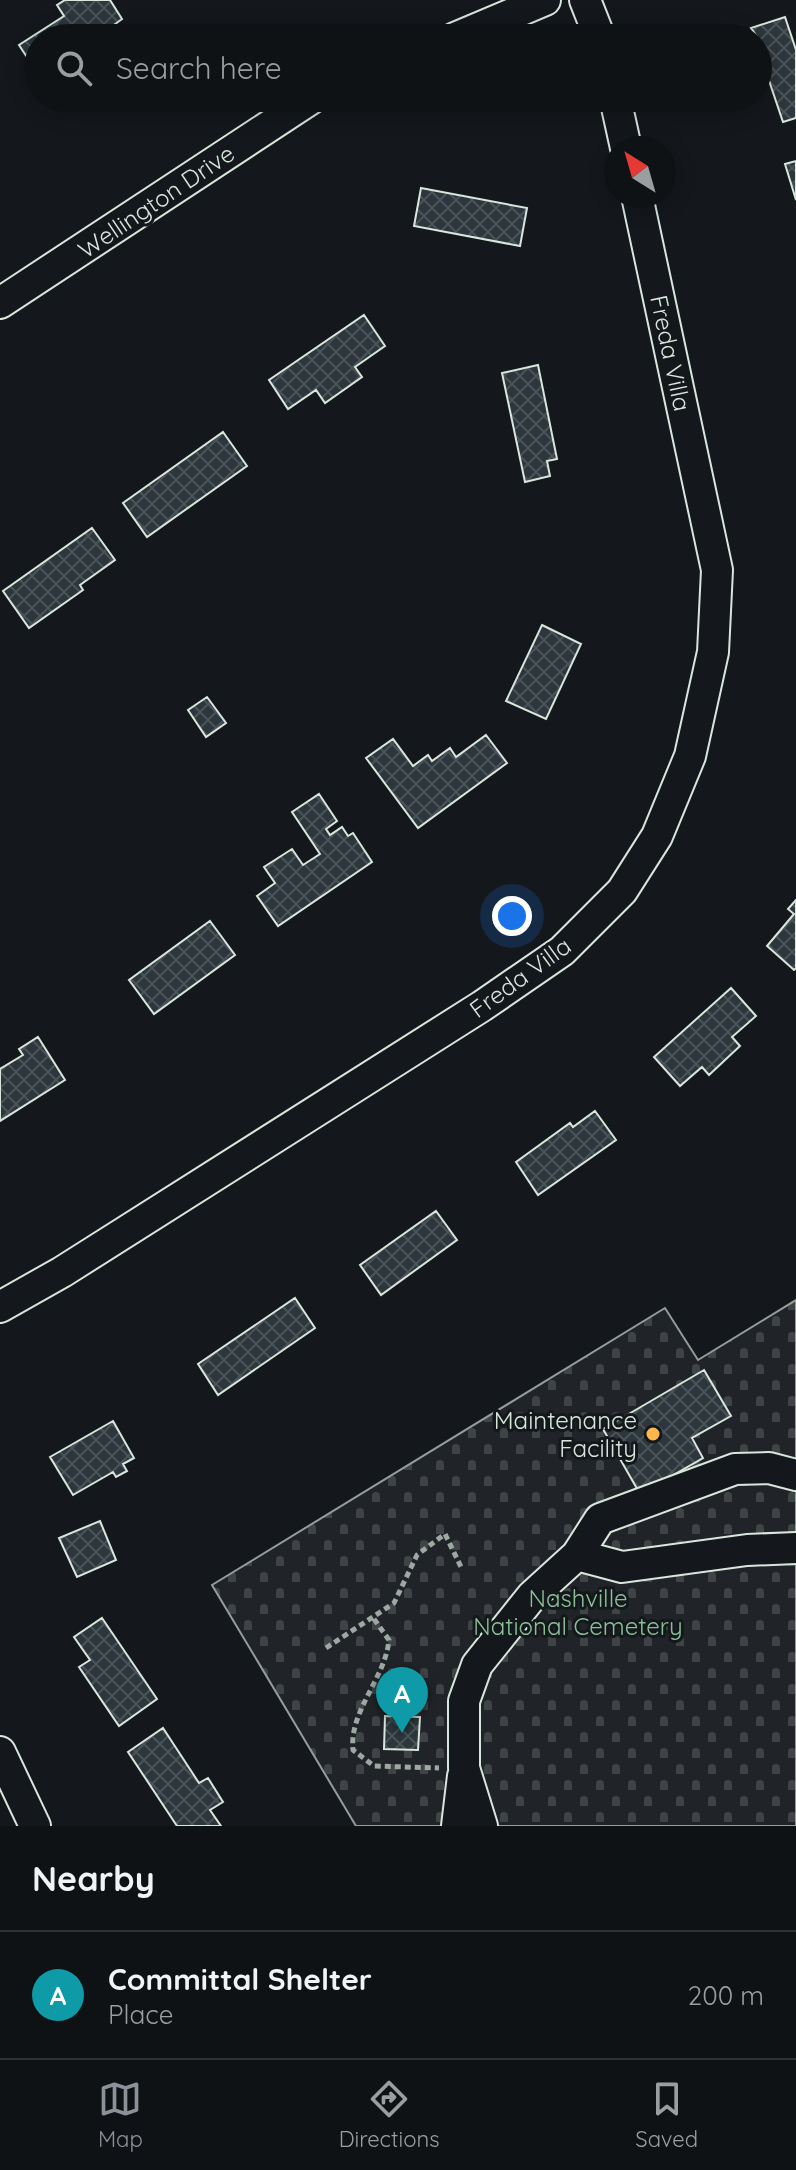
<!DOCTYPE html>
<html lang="en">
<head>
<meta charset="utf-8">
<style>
	body { margin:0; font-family:Quicksand,sans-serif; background:#1d2022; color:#f1f3f6 }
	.compass { position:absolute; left:604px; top:136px; width:72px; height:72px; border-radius:50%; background:#0f1215; box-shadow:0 4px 20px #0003; rotate:323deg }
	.you { position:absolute; left:512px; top:916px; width:28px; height:28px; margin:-20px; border:6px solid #fff; border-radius:50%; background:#1a73e8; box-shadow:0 0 0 12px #1a73e833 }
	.badge { display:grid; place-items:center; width:52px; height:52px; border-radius:50%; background:#8c9099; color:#fff; font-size:26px; font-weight:700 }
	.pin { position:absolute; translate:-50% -66px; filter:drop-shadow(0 2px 4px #0008) }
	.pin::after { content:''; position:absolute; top:42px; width:28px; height:24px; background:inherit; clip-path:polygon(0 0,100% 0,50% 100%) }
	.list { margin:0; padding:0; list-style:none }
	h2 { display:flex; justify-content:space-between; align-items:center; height:104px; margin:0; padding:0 32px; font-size:34px }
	h2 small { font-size:26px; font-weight:400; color:#9b9ea0 }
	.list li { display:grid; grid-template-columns:52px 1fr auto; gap:24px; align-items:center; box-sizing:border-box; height:128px; padding:0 32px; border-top:2px solid #2f3234 }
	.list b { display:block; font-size:30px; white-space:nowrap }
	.list p { margin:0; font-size:26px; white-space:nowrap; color:#9b9ea0 }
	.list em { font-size:26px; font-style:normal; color:#9b9ea0 }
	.icon { flex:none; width:44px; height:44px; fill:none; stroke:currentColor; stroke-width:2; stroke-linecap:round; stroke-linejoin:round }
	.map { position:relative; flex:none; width:796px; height:1826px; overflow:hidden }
	.search { position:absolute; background:#0f1215; box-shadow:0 4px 20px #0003; left:24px; right:24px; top:24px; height:88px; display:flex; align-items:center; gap:20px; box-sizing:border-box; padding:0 28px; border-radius:44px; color:#9b9ea0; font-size:30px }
	.sheet { height:232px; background:#0f1215 }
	nav { display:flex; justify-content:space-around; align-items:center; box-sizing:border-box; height:112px; border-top:2px solid #2f3234; background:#0f1215; font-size:22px; color:#9b9ea0 }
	nav a { display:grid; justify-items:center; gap:4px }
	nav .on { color:#8c9099 }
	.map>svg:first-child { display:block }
	.cemetery { fill:url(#cemetery-stones); stroke:#939e99; stroke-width:2 }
	.building { fill:url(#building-cross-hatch); stroke:#d8e6dc; stroke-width:2 }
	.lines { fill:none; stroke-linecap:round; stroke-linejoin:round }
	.minor-casing { stroke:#d8e6dc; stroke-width:34 }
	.path { stroke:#9da8a2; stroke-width:5; stroke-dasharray:6 4; stroke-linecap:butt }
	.minor { stroke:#14181c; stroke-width:30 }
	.poi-dot { fill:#ffb74d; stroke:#14181c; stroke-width:3 }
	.labels { text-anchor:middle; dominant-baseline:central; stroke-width:6; stroke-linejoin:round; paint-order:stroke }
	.street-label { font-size:24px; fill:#d8e6dc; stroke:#14181c }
	.poi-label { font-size:24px; fill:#d8e6dc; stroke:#14181c; text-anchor:end }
	.park-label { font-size:24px; fill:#8ac095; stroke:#14181c }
</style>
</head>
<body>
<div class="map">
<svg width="796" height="1826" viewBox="0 0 796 1826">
	<defs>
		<pattern id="cemetery-stones" width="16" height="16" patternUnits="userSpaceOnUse" patternTransform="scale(2)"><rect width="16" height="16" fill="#202428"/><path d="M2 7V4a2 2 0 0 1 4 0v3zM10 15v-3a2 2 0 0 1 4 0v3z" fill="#404447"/></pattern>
		<pattern id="building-cross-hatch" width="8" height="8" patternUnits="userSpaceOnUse" patternTransform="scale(2)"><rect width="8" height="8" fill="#2c363c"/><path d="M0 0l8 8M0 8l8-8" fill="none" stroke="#4a5358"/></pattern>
	</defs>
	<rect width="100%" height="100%" fill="#14181c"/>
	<!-- cemetery -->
	<path class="cemetery" d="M 796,1300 L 796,1826 L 356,1826 L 212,1585 L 665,1308 L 698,1360 Z"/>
	<!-- building -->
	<path class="building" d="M 65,0 L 110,0 L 122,19 L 96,38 L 38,38 L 38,74 L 19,45 L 64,16 L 57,5 Z
		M 785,17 L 796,50 L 796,118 L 783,122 L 758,48 L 758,38 L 751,28 Z
		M 796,161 L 796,200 L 785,164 Z
		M 421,188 L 527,208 L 520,246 L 414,226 Z
		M 364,315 L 385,346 L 355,367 L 362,377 L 325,403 L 316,390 L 288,409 L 269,380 Z
		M 538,365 L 557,459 L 547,461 L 550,476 L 525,482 L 502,373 Z
		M 223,432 L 247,466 L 147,537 L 123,503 Z
		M 92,528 L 115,560 L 80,585 L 83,590 L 29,628 L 3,591 Z
		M 542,625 L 581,644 L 546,719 L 506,701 Z
		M 207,697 L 226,723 L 206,737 L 188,710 Z
		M 486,735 L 507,763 L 418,828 L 366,758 L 393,739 L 413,766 L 428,755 L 432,761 L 450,748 L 456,757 Z
		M 319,794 L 337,821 L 326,829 L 330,835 L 342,827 L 348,836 L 353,833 L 372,862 L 278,926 L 257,896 L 275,883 L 264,867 L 292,849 L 303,865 L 320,854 L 292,812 Z
		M 796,900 L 796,968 L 794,970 L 767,946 L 794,914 L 788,909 Z
		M 210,921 L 235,955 L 154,1014 L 129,980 Z
		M 731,988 L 756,1016 L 732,1037 L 740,1046 L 709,1075 L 702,1067 L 680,1086 L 654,1057 Z
		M 38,1037 L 65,1080 L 0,1121 L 0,1069 L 23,1055 L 19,1049 Z
		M 595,1111 L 616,1140 L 538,1195 L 516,1162 L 570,1123 L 573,1127 Z
		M 436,1211 L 457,1240 L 381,1295 L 360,1265 Z
		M 295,1298 L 315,1328 L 218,1395 L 198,1364 Z
		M 704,1370 L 731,1416 L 692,1438 L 703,1458 L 640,1494 L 603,1429 Z
		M 113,1421 L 134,1458 L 123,1464 L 127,1471 L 116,1477 L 113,1472 L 73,1495 L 50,1457 Z
		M 100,1521 L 116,1560 L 77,1577 L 59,1538 Z
		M 102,1618 L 157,1699 L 119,1726 L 79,1667 L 90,1660 L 74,1637 Z
		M 385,1716 L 420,1717 L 418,1750 L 384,1749 Z
		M 163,1728 L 199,1783 L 208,1778 L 223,1802 L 210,1810 L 221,1826 L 177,1826 L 128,1752 Z"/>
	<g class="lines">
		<!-- minor casing -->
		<g class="minor-casing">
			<path id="minor" d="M 585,0 L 600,38
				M 455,38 L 545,0
				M 615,98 L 626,148
				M 0,303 L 312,98
				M 0,1307 L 62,1272 L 482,1006 L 562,951 L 622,891 L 657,836 L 690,756 L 713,652 L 717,570 L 637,196
				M 577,1555 L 622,1567 L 747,1550 L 796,1548
				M 0,1752 L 35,1826
				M 457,1826 L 463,1776
				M 482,1826 L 464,1768 L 464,1701 L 477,1665 L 532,1596 L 577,1555 L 600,1519 L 735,1469 L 769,1468 L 796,1475"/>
		</g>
		<!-- path -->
		<path class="path" d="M 374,1619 L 389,1640 C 385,1679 349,1711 353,1750 L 374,1766 L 439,1768
			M 326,1648 L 394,1603 L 417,1555 L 445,1534 L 462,1569"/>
		<!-- minor -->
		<use href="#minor" class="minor"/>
	</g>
	<!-- markers -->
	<circle class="poi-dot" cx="653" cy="1434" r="8"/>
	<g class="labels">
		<!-- street labels -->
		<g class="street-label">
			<text transform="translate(156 201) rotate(-34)">Wellington Drive</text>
			<text transform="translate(671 353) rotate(78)">Freda Villa</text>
			<text transform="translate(520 977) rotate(-36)">Freda Villa</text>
		</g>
		<!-- poi labels -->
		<g class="poi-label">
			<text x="637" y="1420">Maintenance<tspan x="637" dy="28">Facility</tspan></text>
		</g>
		<!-- park labels -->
		<g class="park-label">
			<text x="578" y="1598">Nashville<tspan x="578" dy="28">National Cemetery</tspan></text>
		</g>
	</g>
</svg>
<svg class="compass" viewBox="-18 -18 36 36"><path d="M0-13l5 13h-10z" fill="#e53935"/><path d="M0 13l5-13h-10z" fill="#9b9ea0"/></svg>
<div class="you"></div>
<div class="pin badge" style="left:402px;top:1733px;background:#0f9aa8">A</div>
<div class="search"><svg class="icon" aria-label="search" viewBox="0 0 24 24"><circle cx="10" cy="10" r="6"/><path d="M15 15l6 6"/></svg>Search here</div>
</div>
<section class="sheet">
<h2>Nearby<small></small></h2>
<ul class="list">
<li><span class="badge" style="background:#0f9aa8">A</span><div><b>Committal Shelter</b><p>Place</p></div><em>200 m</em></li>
</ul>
</section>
<nav>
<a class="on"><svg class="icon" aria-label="map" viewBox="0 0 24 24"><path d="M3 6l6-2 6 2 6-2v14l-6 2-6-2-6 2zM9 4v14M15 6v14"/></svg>Map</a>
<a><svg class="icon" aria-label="directions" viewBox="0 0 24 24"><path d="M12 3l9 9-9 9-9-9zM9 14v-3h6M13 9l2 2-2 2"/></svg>Directions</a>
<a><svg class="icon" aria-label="saved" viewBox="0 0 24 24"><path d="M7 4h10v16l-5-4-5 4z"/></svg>Saved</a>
</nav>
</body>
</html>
